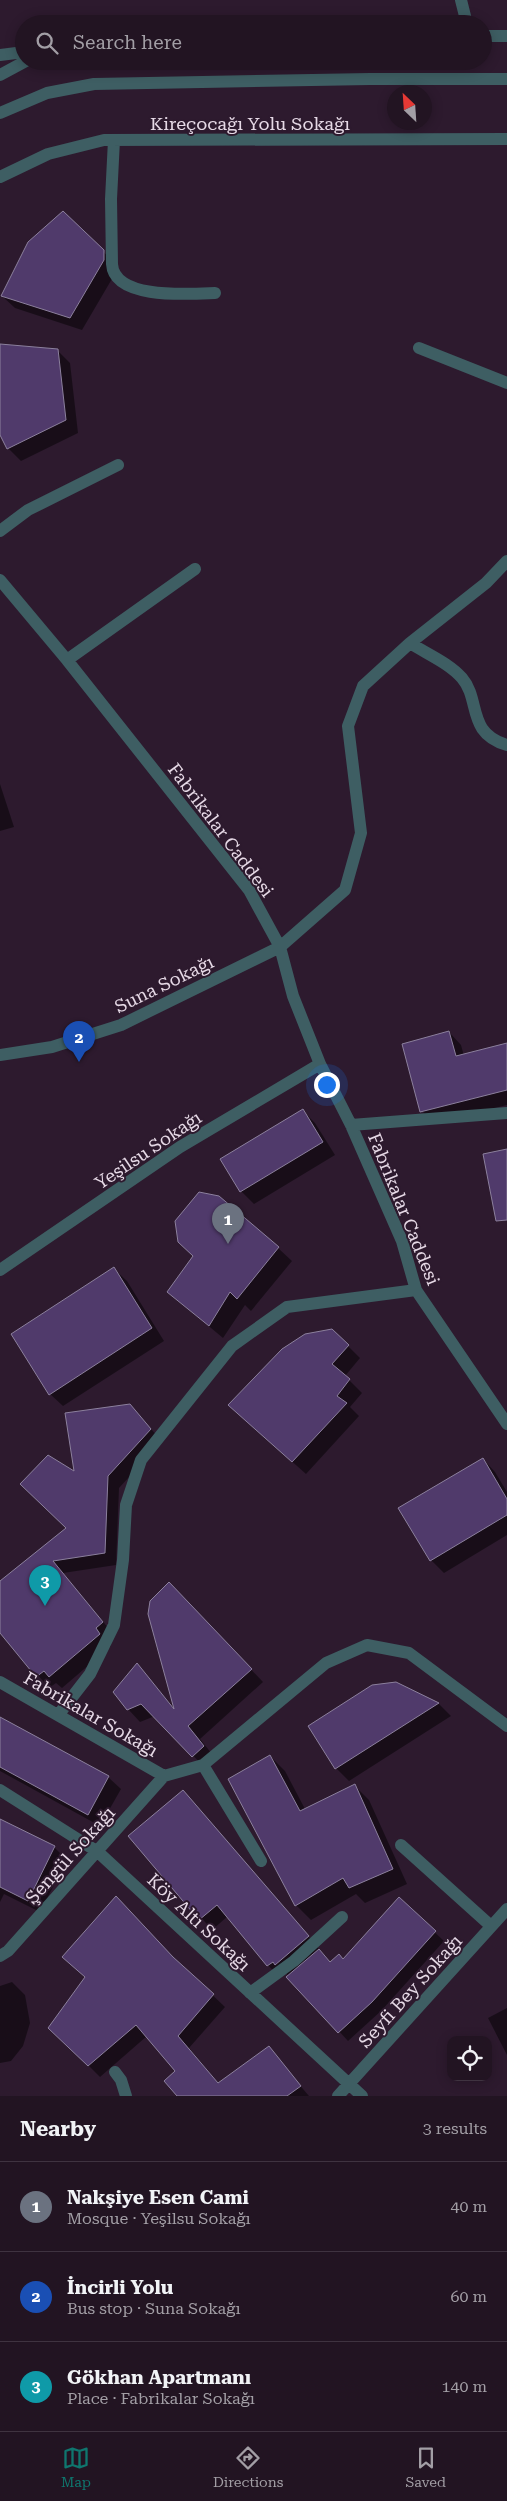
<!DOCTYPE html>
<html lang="en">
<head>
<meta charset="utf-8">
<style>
	body { margin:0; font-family:"Roboto Serif",serif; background:#2e212f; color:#f1f3f6 }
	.controls { position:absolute; right:15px; bottom:15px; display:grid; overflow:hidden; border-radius:10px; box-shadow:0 2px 12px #0003 }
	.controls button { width:45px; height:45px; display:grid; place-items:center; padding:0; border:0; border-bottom:1px solid #3f3340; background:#221422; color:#f1f3f6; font:25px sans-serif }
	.compass { position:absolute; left:387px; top:85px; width:45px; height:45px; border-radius:50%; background:#221422; box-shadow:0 2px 12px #0003; rotate:335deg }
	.you { position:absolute; left:326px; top:1084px; width:18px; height:18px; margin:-12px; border:4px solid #fff; border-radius:50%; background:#1a73e8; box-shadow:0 0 0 8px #1a73e833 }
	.badge { display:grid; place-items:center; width:32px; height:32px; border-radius:50%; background:#0f766e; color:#fff; font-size:16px; font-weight:700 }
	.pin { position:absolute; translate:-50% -41px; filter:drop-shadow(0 1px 2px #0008) }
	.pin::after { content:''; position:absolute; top:26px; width:18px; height:15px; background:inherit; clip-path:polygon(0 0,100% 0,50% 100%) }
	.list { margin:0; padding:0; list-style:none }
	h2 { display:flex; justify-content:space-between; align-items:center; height:65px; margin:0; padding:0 20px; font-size:21px }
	h2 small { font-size:16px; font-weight:400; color:#a29ea5 }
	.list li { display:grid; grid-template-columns:32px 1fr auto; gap:15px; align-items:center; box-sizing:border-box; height:90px; padding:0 20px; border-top:1px solid #3f3340 }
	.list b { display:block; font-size:19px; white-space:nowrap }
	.list p { margin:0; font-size:16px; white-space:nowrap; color:#a29ea5 }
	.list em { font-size:16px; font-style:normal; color:#a29ea5 }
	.icon { flex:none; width:28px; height:28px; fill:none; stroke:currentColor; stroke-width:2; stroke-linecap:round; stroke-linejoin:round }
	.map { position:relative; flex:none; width:507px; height:2096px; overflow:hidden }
	.search { position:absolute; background:#221422; box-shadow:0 2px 12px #0003; left:15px; right:15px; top:15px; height:55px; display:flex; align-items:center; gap:12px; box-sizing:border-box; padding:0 18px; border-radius:28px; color:#a29ea5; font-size:19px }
	.sheet { height:335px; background:#221422 }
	nav { display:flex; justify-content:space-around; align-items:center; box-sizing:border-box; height:70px; border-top:1px solid #3f3340; background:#221422; font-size:14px; color:#a29ea5 }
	nav a { display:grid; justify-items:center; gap:2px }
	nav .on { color:#0f766e }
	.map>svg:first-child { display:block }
	.shadow { fill:#0007 }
	.building { fill:#503a6b; stroke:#8c809d }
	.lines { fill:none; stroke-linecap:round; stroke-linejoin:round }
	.minor { stroke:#3e5e63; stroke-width:12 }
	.labels { text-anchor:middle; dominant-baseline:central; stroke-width:4; stroke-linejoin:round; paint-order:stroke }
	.street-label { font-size:18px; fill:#e6d9e6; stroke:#2d1a2e }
</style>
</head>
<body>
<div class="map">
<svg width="507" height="2096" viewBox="0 0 507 2096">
	<rect width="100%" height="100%" fill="#2d1a2e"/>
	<!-- shadow -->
	<path class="shadow" d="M 63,213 L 116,264 L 116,272 L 82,330 L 15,308 L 2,296 Z
		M 0,345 L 57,350 L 70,363 L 78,433 L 21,461 L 8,448 L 0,432 Z
		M 0,784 L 14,827 L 0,831 Z
		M 449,1032 L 461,1045 L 464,1056 L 507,1044 L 507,1105 L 434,1123 L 422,1111 Z
		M 303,1111 L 315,1123 L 335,1155 L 254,1204 L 241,1191 L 222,1160 Z
		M 278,1248 L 292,1261 L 251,1311 L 245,1305 L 223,1338 L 168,1292 L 194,1256 Z
		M 114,1269 L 127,1281 L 164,1341 L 63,1406 L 50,1394 Z
		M 348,1346 L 360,1358 L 345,1376 L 362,1393 L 350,1407 L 359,1416 L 306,1474 L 242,1417 Z
		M 129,1405 L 162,1441 L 119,1488 L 116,1565 L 63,1573 L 114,1635 L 107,1641 L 111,1646 L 62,1688 L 56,1683 L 49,1688 L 0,1631 L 0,1583 L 67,1528 L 75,1473 Z
		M 483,1459 L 495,1472 L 507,1492 L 507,1535 L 444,1573 L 431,1560 Z
		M 181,1596 L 263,1682 L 200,1739 L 216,1759 L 205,1768 L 155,1716 L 140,1722 L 128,1709 L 137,1665 L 176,1710 Z
		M 396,1684 L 439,1704 L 451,1716 L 349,1781 L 336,1768 L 310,1726 Z
		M 0,1717 L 108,1777 L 121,1789 L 100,1826 L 0,1771 Z
		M 270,1756 L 285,1771 L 305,1809 L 354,1785 L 369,1800 L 407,1884 L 365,1903 L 356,1894 L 311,1920 L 296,1905 Z
		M 0,1821 L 54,1847 L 67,1860 L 40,1912 L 4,1894 L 0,1902 Z
		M 130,1836 L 290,1915 L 331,1963 L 344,1960 L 399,1899 L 444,1941 L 381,2011 L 348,2041 L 285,1972 L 279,1977 L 268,1965 L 228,1916 L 212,1930 Z
		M 64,1957 L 178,1962 L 225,2007 L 189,2048 L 219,2084 L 268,2048 L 309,2096 L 178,2096 L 177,2071 L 147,2036 L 100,2077 L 50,2027 L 86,1978 Z
		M 12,1982 L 25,1995 L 30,2023 L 23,2046 L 11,2061 L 0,2063 L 0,1986 Z
		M 507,2008 L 507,2055 L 488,2018 Z"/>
	<!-- building -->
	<path class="building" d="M 63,211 L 104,250 L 104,260 L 70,318 L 1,296 L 28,242 Z
		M 0,344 L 58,349 L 66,420 L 7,449 L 0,435 Z
		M 449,1031 L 456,1056 L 507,1043 L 507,1090 L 420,1112 L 402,1044 Z
		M 303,1109 L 323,1142 L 240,1192 L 220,1159 Z
		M 507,1149 L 507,1220 L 496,1221 L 483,1154 Z
		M 199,1192 L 219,1196 L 279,1247 L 237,1299 L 230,1292 L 209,1326 L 167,1292 L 193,1256 L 178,1242 L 175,1221 Z
		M 114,1267 L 152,1328 L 49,1395 L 11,1334 Z
		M 332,1329 L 349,1345 L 332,1364 L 350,1379 L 337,1396 L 347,1403 L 292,1462 L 228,1405 L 282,1349 L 305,1334 Z
		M 130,1404 L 151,1429 L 108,1476 L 105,1553 L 53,1561 L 103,1622 L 96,1628 L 100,1634 L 49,1677 L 44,1671 L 36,1677 L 0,1633 L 0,1581 L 66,1528 L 20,1484 L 48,1455 L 74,1471 L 65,1413 Z
		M 483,1458 L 507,1499 L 507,1515 L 430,1561 L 398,1508 Z
		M 169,1582 L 252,1669 L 188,1726 L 204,1746 L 192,1757 L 141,1704 L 127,1710 L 113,1692 L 137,1663 L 174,1709 L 148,1614 L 150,1601 Z
		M 396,1682 L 439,1703 L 335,1769 L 308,1726 L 372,1685 Z
		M 0,1717 L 109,1776 L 88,1815 L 0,1767 Z
		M 270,1755 L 300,1811 L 355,1784 L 393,1869 L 349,1888 L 343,1878 L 295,1906 L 228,1779 Z
		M 183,1790 L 309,1936 L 275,1965 L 273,1962 L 267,1966 L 217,1905 L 199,1920 L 128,1836 Z
		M 0,1819 L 55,1846 L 28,1901 L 0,1887 Z
		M 116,1896 L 173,1957 L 214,1994 L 178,2036 L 218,2083 L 269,2046 L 301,2086 L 287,2096 L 177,2096 L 164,2081 L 175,2071 L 136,2025 L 88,2066 L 48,2028 L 85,1977 L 62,1957 Z
		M 399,1897 L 436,1931 L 372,2002 L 338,2033 L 286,1977 L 319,1949 L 330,1962 L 339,1954 L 343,1959 Z"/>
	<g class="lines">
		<!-- minor -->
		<path class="minor" d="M 461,0 L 467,24
			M 483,36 L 507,36
			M 0,55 L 24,52
			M 0,75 L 26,61
			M 0,113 L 47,93 L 94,84 L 370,79 L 507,79
			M 114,140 L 111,199 L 112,264 C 114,300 189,294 215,293
			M 0,177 L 48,154 L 104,140 L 507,139
			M 419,348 L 507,383
			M 0,531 L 28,510 L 118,465
			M 0,580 L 67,660 L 249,890 L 280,947 L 293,996 L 320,1064 L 351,1125 L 402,1241 L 416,1290 L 507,1424
			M 410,643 C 427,654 449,663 462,678 C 481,700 466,733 507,745
			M 67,660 L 195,569
			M 0,1055 L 52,1047 L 121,1025 L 280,947 L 345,890 L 361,833 L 348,726 L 363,686 L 410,643 L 486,583 L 507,561
			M 351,1125 L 507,1113
			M 0,1270 L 180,1147 L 320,1064
			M 0,1682 L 164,1776
			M 59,1714 L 90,1674 L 114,1625 L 123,1560 L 126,1505 L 141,1460 L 232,1346 L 287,1307 L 416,1290
			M 203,1765 L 261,1861
			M 0,1790 L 98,1852 L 362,2096
			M 401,1845 L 491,1926
			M 0,1956 L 8,1951 L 164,1776 L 203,1765 L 326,1663 L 367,1645 L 409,1653 L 507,1726
			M 250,1993 L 294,1961 L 342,1917
			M 115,2072 L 121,2080 L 126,2096
			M 338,2096 L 507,1909"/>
	</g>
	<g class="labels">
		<!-- street labels -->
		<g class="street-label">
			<text x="250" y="123">Kireçocağı Yolu Sokağı</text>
			<text transform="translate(221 830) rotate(53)">Fabrikalar Caddesi</text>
			<text transform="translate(164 984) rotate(-26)">Suna Sokağı</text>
			<text transform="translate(148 1150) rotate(-34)">Yeşilsu Sokağı</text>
			<text transform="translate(404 1209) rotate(68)">Fabrikalar Caddesi</text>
			<text transform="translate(91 1714) rotate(30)">Fabrikalar Sokağı</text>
			<text transform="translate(70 1855) rotate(-48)">Şengül Sokağı</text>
			<text transform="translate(199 1922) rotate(43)">Köy Altı Sokağı</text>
			<text transform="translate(410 1991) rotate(-48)">Seyfi Bey Sokağı</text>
		</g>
	</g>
</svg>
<div class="controls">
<button><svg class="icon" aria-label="locate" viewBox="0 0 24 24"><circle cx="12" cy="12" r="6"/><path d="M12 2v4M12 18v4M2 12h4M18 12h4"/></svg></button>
</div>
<svg class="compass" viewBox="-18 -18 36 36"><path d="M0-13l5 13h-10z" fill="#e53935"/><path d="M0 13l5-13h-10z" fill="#a29ea5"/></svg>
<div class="you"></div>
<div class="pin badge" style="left:228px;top:1244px;background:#6b7280">1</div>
<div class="pin badge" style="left:79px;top:1062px;background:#1a4fb4">2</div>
<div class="pin badge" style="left:45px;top:1606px;background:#0f9aa8">3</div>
<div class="search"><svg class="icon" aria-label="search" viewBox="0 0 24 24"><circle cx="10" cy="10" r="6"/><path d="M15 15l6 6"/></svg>Search here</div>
</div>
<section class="sheet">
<h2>Nearby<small>3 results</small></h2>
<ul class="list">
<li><span class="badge" style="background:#6b7280">1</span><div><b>Nakşiye Esen Cami</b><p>Mosque · Yeşilsu Sokağı</p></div><em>40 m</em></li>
<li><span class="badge" style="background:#1a4fb4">2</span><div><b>İncirli Yolu</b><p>Bus stop · Suna Sokağı</p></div><em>60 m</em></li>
<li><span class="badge" style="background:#0f9aa8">3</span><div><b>Gökhan Apartmanı</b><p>Place · Fabrikalar Sokağı</p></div><em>140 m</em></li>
</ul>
</section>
<nav>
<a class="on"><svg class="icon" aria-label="map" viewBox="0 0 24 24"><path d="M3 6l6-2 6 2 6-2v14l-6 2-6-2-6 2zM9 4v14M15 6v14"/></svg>Map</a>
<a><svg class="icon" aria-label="directions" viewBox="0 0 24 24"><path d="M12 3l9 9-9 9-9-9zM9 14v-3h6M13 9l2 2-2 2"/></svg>Directions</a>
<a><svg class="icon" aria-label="saved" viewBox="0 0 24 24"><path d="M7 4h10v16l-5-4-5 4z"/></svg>Saved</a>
</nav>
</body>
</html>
